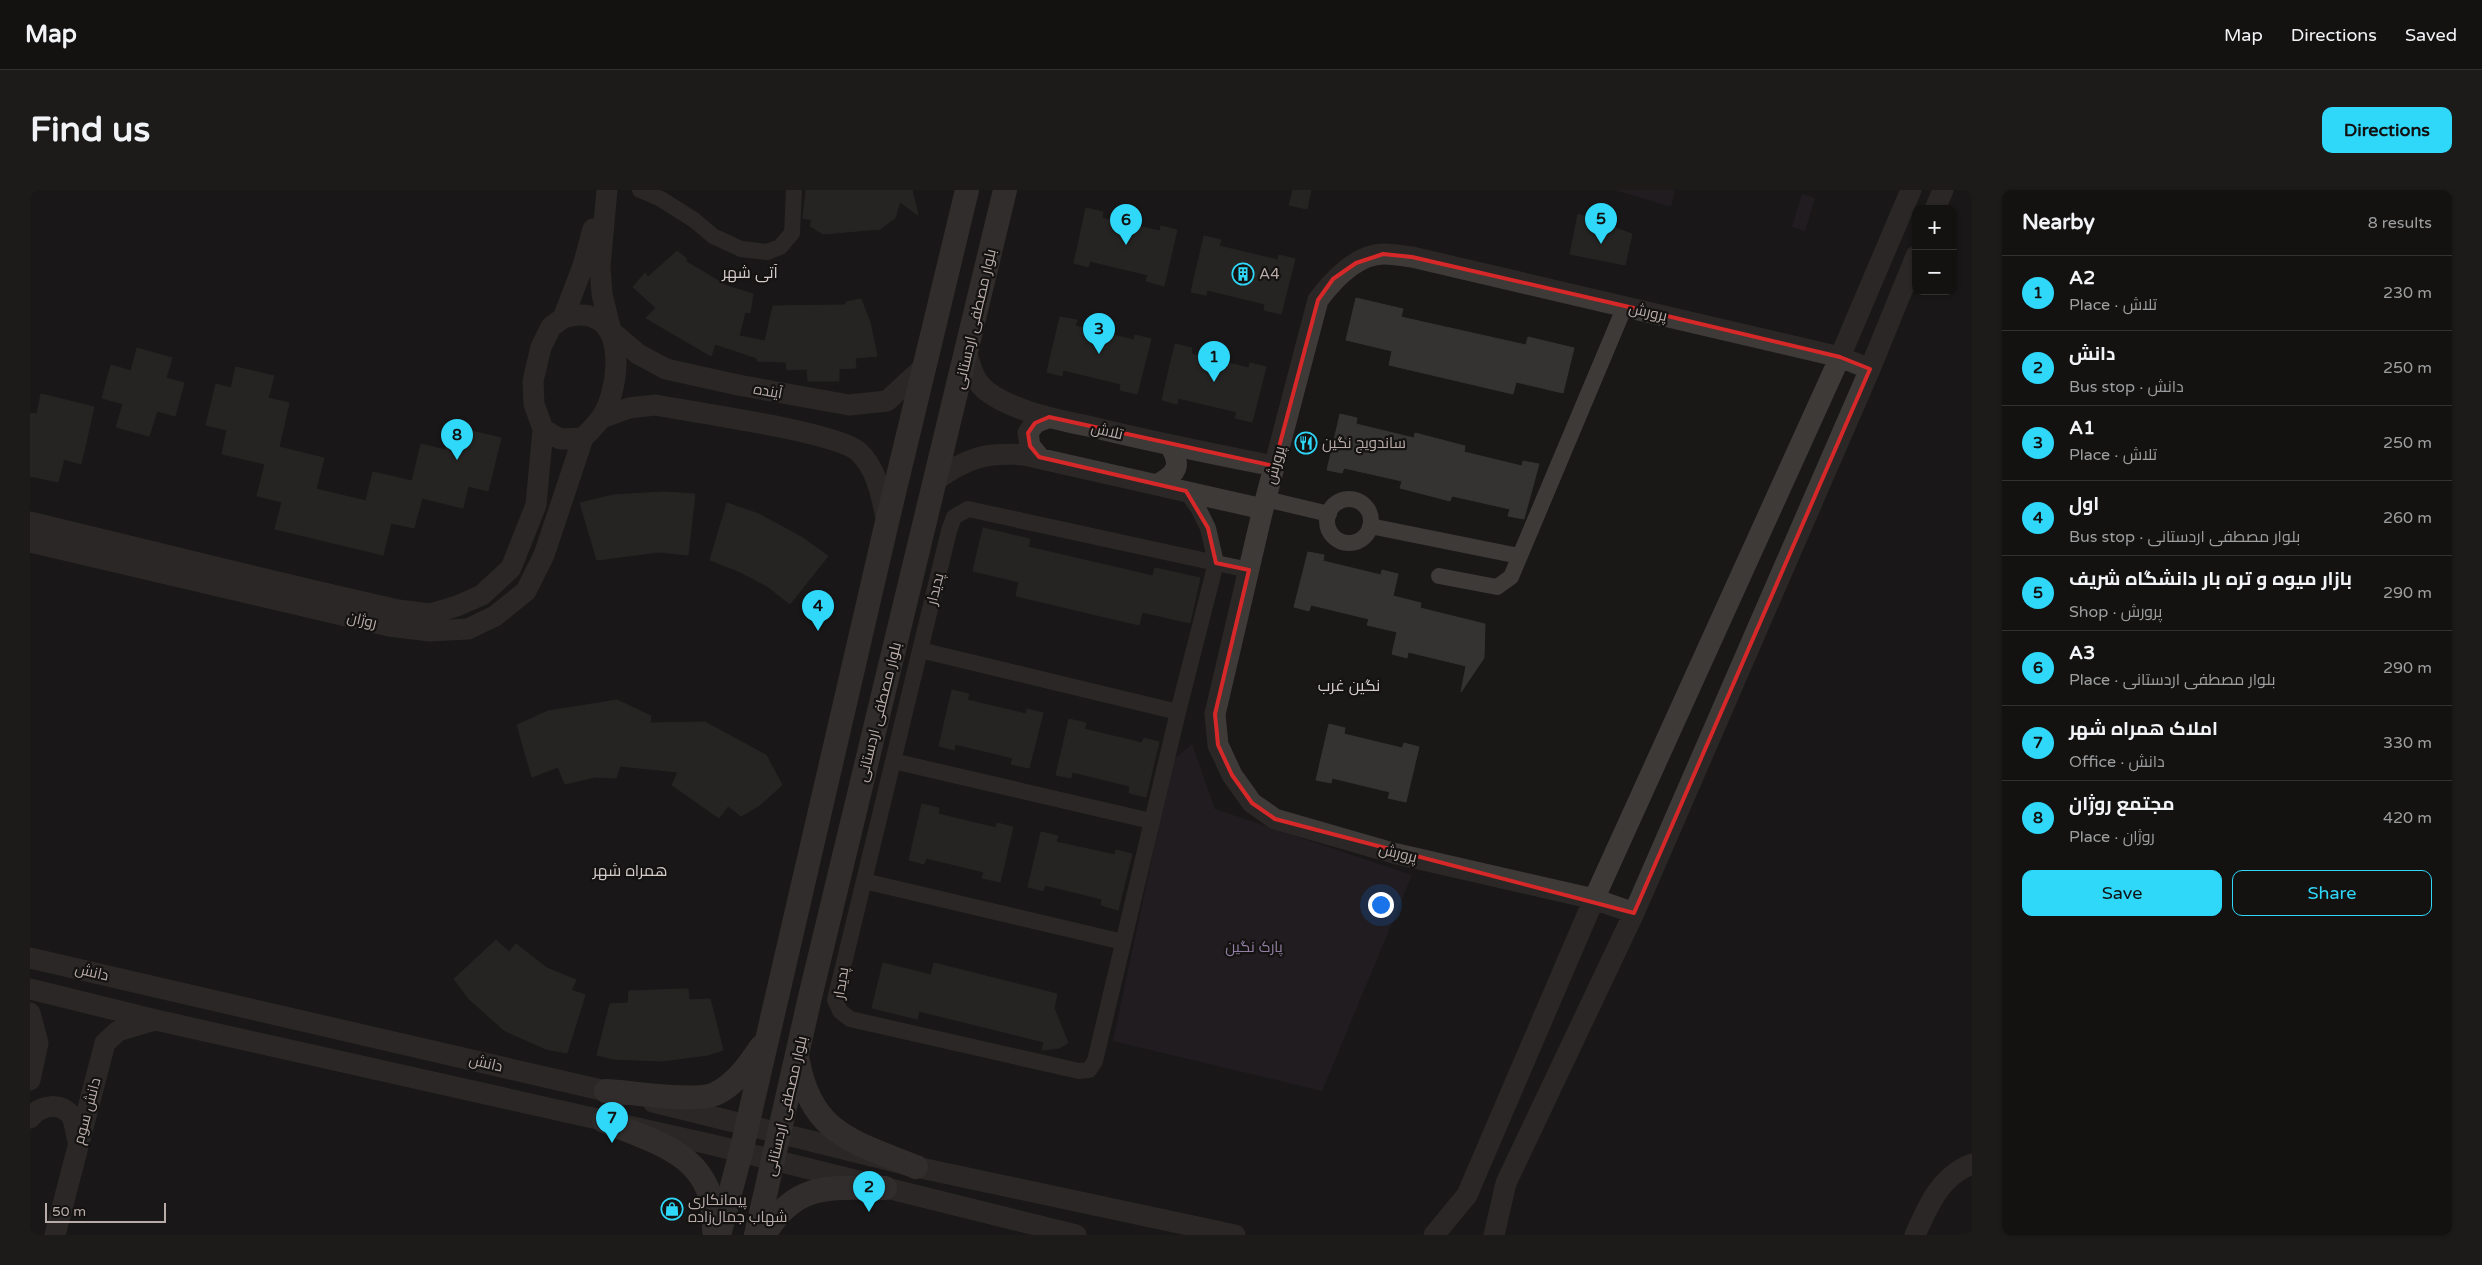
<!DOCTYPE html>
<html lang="en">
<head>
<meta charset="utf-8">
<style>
	body { margin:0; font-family:"Varela Round",Cairo,sans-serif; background:#1c1b1a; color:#f1f3f6 }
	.controls { position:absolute; right:15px; top:15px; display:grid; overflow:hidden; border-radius:10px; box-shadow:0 1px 4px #0004 }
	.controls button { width:45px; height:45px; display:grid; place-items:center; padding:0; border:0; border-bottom:1px solid #323231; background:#131211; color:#f1f3f6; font:25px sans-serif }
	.scale { position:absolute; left:15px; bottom:12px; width:121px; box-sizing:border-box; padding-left:5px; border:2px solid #b9aca8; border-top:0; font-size:14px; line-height:18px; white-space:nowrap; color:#b9aca8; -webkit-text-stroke:4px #141312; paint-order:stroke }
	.you { position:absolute; left:1350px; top:714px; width:18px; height:18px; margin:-12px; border:4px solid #fff; border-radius:50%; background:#1a73e8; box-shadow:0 0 0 8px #1a73e833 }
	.badge { display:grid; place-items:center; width:32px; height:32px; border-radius:50%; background:#2fd7f9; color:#111; font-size:16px; font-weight:700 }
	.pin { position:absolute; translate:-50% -41px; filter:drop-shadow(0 1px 2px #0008) }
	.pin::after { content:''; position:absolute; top:26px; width:18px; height:15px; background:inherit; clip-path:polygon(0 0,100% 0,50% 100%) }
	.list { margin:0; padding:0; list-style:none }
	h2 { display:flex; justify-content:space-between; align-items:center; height:65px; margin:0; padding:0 20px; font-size:21px }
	h2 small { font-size:16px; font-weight:400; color:#9d9e9f }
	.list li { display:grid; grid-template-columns:32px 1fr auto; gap:15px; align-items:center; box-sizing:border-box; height:75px; padding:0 20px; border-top:1px solid #323231 }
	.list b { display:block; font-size:19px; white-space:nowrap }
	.list p { margin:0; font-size:16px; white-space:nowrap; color:#9d9e9f }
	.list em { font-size:16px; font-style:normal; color:#9d9e9f }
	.actions { display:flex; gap:10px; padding:15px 20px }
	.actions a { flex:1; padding:11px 0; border:1px solid #2fd7f9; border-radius:10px; text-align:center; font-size:18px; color:#2fd7f9 }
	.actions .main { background:#2fd7f9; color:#111 }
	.map { position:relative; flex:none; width:1942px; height:1045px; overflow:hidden; border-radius:10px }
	header { display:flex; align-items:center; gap:30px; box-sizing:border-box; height:70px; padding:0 25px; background:#131211; border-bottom:1px solid #323231 }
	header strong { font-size:24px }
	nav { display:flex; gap:28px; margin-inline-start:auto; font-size:18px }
	.intro { display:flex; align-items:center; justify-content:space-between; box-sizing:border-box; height:120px; padding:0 30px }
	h1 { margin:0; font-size:35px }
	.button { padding:12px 22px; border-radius:10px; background:#2fd7f9; color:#111; font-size:18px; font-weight:700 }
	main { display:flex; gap:30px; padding:0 30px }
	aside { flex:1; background:#131211; border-radius:10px; box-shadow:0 1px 4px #0004 }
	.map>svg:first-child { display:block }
	.green { fill:#28222c }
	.building { fill:#353332; stroke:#353331 }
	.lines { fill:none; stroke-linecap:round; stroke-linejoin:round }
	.minor { stroke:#3e3a38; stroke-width:16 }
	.tertiary { stroke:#3e3a38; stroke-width:21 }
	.secondary { stroke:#4e4845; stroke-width:24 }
	.marked { fill:none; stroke:#d62828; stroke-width:4; stroke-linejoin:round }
	.labels { text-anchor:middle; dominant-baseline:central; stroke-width:4.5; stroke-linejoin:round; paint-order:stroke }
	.poi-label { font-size:15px; fill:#b9aca8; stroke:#141312; text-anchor:start }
	.street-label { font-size:15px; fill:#b9aca8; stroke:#141312 }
	.park-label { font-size:15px; fill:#947fa5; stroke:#141312 }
	.neighbourhood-label { font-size:16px; fill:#d5ccca; stroke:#141312 }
</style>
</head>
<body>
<header>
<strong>Map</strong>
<nav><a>Map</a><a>Directions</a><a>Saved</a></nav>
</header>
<div class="intro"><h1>Find us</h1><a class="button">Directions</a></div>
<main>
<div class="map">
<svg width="1942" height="1045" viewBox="0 0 1942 1045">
	<rect width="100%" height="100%" fill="#191817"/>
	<!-- green -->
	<path class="green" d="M 1585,0 L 1645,0 L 1641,17 Z
		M 1772,4 L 1785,8 L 1775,41 L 1762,37 Z
		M 1162,554 L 1185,619 L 1382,685 L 1292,901 L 1083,851 L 1143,570 Z"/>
	<!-- building -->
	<path class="building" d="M 776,0 L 882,0 L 888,25 L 870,12 L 865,28 L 850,39 L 793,44 L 780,36 L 782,30 L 773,28 Z
		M 1263,0 L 1281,0 L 1277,19 L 1259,15 Z
		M 1056,18 L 1073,22 L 1072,28 L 1130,41 L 1131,36 L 1147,40 L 1134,96 L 1116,91 L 1118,85 L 1060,71 L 1058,77 L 1044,73 Z
		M 1548,24 L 1602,44 L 1595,75 L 1540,64 Z
		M 1174,46 L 1191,50 L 1189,56 L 1248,70 L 1249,65 L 1265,69 L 1251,124 L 1234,120 L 1235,114 L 1177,100 L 1176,105 L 1161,102 Z
		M 647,61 L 657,69 L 655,71 L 697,96 L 723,104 L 720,123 L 715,122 L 709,146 L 735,151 L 743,116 L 816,115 L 816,112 L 831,109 L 840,132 L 847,166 L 825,168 L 826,178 L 809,179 L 809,191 L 778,191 L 777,179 L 757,180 L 756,172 L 727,171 L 727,168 L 685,154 L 681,166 L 616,128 L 626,118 L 603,97 L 615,83 L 618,87 Z
		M 1326,108 L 1373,119 L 1371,127 L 1496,155 L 1498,147 L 1544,158 L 1533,203 L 1486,192 L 1483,204 L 1359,175 L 1362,161 L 1316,150 Z
		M 1030,127 L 1047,130 L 1045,136 L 1104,150 L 1105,145 L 1121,149 L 1107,204 L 1090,200 L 1091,194 L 1033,180 L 1032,186 L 1017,182 Z
		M 1145,154 L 1162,158 L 1161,164 L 1219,178 L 1220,173 L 1236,177 L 1222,232 L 1205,228 L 1207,222 L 1148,208 L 1147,214 L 1132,210 Z
		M 107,158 L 142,168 L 136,188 L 154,193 L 145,226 L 127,221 L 119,246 L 86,237 L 93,214 L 72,208 L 81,175 L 101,181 Z
		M 206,177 L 244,186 L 238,208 L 259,213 L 249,257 L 294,268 L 286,299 L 336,311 L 343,282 L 382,291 L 391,254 L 415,260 L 421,236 L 471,248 L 458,301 L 438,296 L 433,318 L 392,308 L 384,338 L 361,333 L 353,365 L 245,339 L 252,312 L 227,306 L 235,274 L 192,264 L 197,240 L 176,235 L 186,194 L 201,198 Z
		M 11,204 L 64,217 L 51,274 L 34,269 L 28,292 L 0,286 L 0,223 L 7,224 Z
		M 1310,224 L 1327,228 L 1326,234 L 1384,248 L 1385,243 L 1435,256 L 1434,262 L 1492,276 L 1493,271 L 1509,274 L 1494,329 L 1478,326 L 1480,319 L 1422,306 L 1420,311 L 1370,298 L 1372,291 L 1314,278 L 1312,283 L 1297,280 Z
		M 634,302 L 665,304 L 658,365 L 629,362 L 567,370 L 550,313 L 583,305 Z
		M 697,313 L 729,324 L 773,348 L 798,366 L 760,414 L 737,396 L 708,381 L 680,370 Z
		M 953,338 L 1000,349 L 998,357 L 1123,386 L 1125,378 L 1170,388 L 1160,433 L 1112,422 L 1109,435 L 986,406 L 989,392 L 943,381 Z
		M 1278,362 L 1294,365 L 1293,371 L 1351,385 L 1352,380 L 1368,384 L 1363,406 L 1391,413 L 1390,418 L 1455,434 L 1454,468 L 1431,502 L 1436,476 L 1378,462 L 1377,468 L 1362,464 L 1367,442 L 1337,435 L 1339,429 L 1281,415 L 1279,421 L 1264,417 Z
		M 922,500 L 939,504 L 937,510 L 996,524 L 997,519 L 1013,523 L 999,578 L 981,574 L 983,568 L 925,554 L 924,560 L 909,556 Z
		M 587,510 L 621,526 L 620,533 L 675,532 L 736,565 L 752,595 L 730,615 L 711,626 L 698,616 L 689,628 L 642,595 L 648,582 L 590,576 L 586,588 L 565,587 L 535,594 L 528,577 L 502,587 L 487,535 L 518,521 Z
		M 1039,529 L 1056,533 L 1054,539 L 1112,553 L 1114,548 L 1129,552 L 1116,607 L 1099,603 L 1100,596 L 1042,582 L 1041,588 L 1026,585 Z
		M 1299,534 L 1315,538 L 1314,544 L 1372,558 L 1374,553 L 1389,557 L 1376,612 L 1358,608 L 1360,602 L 1302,588 L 1301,593 L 1286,590 Z
		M 892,614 L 909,618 L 908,624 L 966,638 L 967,633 L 983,637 L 970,692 L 952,688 L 954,682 L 896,668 L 894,674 L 879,670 Z
		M 1011,642 L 1028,646 L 1026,652 L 1085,665 L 1086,660 L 1102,664 L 1088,720 L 1071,715 L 1072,709 L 1015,695 L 1013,701 L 998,697 Z
		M 466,750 L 479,762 L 486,754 L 517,778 L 546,790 L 541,800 L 555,805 L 537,863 L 516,859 L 475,841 L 439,809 L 424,789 Z
		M 853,773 L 901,785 L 904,773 L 1027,804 L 1024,818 L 1038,853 L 1029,858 L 1012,860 L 1014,852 L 889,821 L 887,829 L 842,818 Z
		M 658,799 L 659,810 L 680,809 L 693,860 L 678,865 L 632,871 L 583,869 L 567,865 L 580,814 L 598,813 L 599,801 Z"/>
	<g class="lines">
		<!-- minor -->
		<path class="minor" d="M 610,0 L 631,9 L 664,30 L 683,46 L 711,59 L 737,62 L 750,57 L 762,43 L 764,0
			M 1156,301 L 1168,318 L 1178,338 L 1186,373 L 1148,522 L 1065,871 L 1059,880 L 1049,881 L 820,829 L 810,821 L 805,810 L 919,341 L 924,327 L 938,319 L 1186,373 L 1219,380
			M 1236,309 L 1299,324
			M1297 331a22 22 0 1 1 44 0a22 22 0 1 1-44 0Z
			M 1340,336 L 1489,366
			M 1409,386 L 1467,397 L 1481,387 L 1595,116
			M 890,460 L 1148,522
			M 863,571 L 1121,631
			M 834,691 L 1093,752"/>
		<!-- tertiary -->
		<path class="tertiary" d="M 577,0 L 570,76 L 572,104 L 581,141 L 608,164 L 636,179 L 708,195 L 819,215 L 857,211 L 895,176
			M 1905,19 L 1913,0
			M 533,128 C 545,125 556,123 567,129 C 596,143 587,206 571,228 C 566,235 559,242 553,248 L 530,249 L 513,239 L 504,214 L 503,191 L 511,157 L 521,137 L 533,128 L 553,76 L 563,39
			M 937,164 C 941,178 945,193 958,202 C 985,222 1030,230 1062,237 C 1123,252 1183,264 1244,276
			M 572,228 L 599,218 L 625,215 C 662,222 807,242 829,262 C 848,281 851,306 857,332
			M 1009,267 L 1000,256 L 998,243 L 1005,233 L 1019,227
			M 906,290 C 937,268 956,262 994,265 L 1233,319
			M 1128,294 C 1147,284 1152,275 1140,256
			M 0,332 L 281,400 L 368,420 L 400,424 L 427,416 L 452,405 L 481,378 L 506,315 L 513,239
			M 0,352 L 359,436 L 400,441 L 438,439 L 465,426 L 496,401 L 514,365 L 553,248
			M 1604,723 L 1564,709 L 1363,663 L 1245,629 L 1222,613 L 1202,585 L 1188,555 L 1185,524 L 1233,319 L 1288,110 C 1303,90 1327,64 1354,64 C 1363,64 1373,66 1382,67 L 1810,167 L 1840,179
			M 0,768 L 593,905
			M 0,799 L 126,830 L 679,954 L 1046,1045
			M 0,823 L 8,853 L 0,890
			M 623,912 L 886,977 L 1205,1045
			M 0,928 C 10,915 32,911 42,927 C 45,934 46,944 48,951
			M 25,1045 L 75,853 L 88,841 L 125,830
			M 1404,1045 L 1437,1005 L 1564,709 L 1810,167 L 1881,0
			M 1464,1045 L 1476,993 L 1604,723 L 1840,179 L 1886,66
			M 1885,1045 C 1898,1016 1910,986 1942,974"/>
		<!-- secondary -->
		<path class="secondary" d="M 768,871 C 781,944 824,952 886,977
			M 576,901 C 602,902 663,913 685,904 C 705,895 719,875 731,857
			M 574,931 C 630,954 687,966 684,1040
			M 689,1045 L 711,962 L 857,332 L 937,0
			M 726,1045 L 780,807 L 975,0
			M 734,1045 C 766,991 800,998 855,998"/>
	</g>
	<!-- marked area -->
	<path d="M0 0H1942V1045H0ZM 1353,64 L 1382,67 L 1595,116 L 1810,167 L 1840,179 L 1604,723 L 1245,629 L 1222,613 L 1202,585 L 1188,555 L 1185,524 L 1219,380 L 1186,373 L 1178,338 L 1156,301 L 1009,267 L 1000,256 L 998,243 L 1005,233 L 1019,227 L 1244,276 L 1288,110 L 1303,89 L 1326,73 Z" fill="#191817" fill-opacity=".55" fill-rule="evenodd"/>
	<path class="marked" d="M 1353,64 L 1382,67 L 1595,116 L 1810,167 L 1840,179 L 1604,723 L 1245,629 L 1222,613 L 1202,585 L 1188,555 L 1185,524 L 1219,380 L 1186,373 L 1178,338 L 1156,301 L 1009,267 L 1000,256 L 998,243 L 1005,233 L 1019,227 L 1244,276 L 1288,110 L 1303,89 L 1326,73 Z"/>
	<!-- icons -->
	<defs>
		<g id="building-ring" transform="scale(1.125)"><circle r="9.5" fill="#141312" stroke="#2fd7f9" stroke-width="1.5"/><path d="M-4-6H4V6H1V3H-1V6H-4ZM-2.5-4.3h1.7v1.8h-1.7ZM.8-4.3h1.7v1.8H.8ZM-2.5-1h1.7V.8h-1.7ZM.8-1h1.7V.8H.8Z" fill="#2fd7f9"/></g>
		<g id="restaurant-ring" transform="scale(1.125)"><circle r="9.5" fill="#141312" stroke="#2fd7f9" stroke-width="1.5"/><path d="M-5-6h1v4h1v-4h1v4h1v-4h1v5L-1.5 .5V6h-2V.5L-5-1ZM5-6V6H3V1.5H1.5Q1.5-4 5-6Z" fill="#2fd7f9"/></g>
		<g id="shop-ring" transform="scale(1.125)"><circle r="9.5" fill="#141312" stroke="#2fd7f9" stroke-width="1.5"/><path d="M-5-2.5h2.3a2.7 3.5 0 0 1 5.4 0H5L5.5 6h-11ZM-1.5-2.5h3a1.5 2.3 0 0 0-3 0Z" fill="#2fd7f9"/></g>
	</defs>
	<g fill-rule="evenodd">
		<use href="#building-ring" x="1213" y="84"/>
		<use href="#restaurant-ring" x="1276" y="253"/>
		<use href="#shop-ring" x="642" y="1019"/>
	</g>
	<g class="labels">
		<!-- poi labels -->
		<g class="poi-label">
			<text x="1229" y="84">A4</text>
			<text x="1292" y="253">ساندویج نگین</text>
			<text x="658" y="1010">پیمانکاری<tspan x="658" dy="17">شهاب جمال‌زاده</tspan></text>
		</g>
		<!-- street labels -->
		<g class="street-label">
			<text transform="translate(1618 122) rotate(13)">پرورش</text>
			<text transform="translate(945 129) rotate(-77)">بلوار مصطفی اردستانی</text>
			<text transform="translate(738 201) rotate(10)">آینده</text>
			<text transform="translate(1077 241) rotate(13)">تلاش</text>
			<text transform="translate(1245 275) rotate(-75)">پرورش</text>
			<text transform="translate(905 399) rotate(-76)">پدیدار</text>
			<text transform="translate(332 430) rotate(13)">روژان</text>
			<text transform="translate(849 522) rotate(-76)">بلوار مصطفی اردستانی</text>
			<text transform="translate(1368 663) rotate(14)">پرورش</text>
			<text transform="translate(62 782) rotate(13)">دانش</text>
			<text transform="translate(811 793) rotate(-81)">پدیدار</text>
			<text transform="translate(456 873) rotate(13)">دانش</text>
			<text transform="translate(756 916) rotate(-77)">بلوار مصطفی اردستانی</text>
			<text transform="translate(57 921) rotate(-75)">دانش سوم</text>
		</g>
		<!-- park labels -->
		<g class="park-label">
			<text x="1224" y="757">پارک نگین</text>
		</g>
		<!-- neighbourhood labels -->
		<g class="neighbourhood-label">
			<text x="720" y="83">آتی شهر</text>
			<text x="1319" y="496">نگین غرب</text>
			<text x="600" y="681">همراه شهر</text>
		</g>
	</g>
</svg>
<div class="controls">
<button>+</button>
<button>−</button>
</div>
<div class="scale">50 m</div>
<div class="you"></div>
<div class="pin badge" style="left:1184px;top:192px">1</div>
<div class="pin badge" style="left:839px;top:1022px">2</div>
<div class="pin badge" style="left:1069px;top:164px">3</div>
<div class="pin badge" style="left:788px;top:441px">4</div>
<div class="pin badge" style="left:1571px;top:54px">5</div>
<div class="pin badge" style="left:1096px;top:55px">6</div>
<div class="pin badge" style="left:582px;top:953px">7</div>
<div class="pin badge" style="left:427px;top:270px">8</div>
</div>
<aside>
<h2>Nearby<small>8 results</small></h2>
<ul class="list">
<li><span class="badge">1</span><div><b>A2</b><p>Place · تلاش</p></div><em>230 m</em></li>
<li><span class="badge">2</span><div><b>دانش</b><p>Bus stop · دانش</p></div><em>250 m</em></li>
<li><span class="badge">3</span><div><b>A1</b><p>Place · تلاش</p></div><em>250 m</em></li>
<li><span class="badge">4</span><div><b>اول</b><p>Bus stop · بلوار مصطفی اردستانی</p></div><em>260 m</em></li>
<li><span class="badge">5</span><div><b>بازار میوه و تره بار دانشگاه شریف</b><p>Shop · پرورش</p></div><em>290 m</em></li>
<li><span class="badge">6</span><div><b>A3</b><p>Place · بلوار مصطفی اردستانی</p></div><em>290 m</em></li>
<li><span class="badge">7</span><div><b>املاک همراه شهر</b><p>Office · دانش</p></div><em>330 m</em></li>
<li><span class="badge">8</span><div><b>مجتمع روژان</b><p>Place · روژان</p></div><em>420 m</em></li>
</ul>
<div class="actions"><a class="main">Save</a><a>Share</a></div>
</aside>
</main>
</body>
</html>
